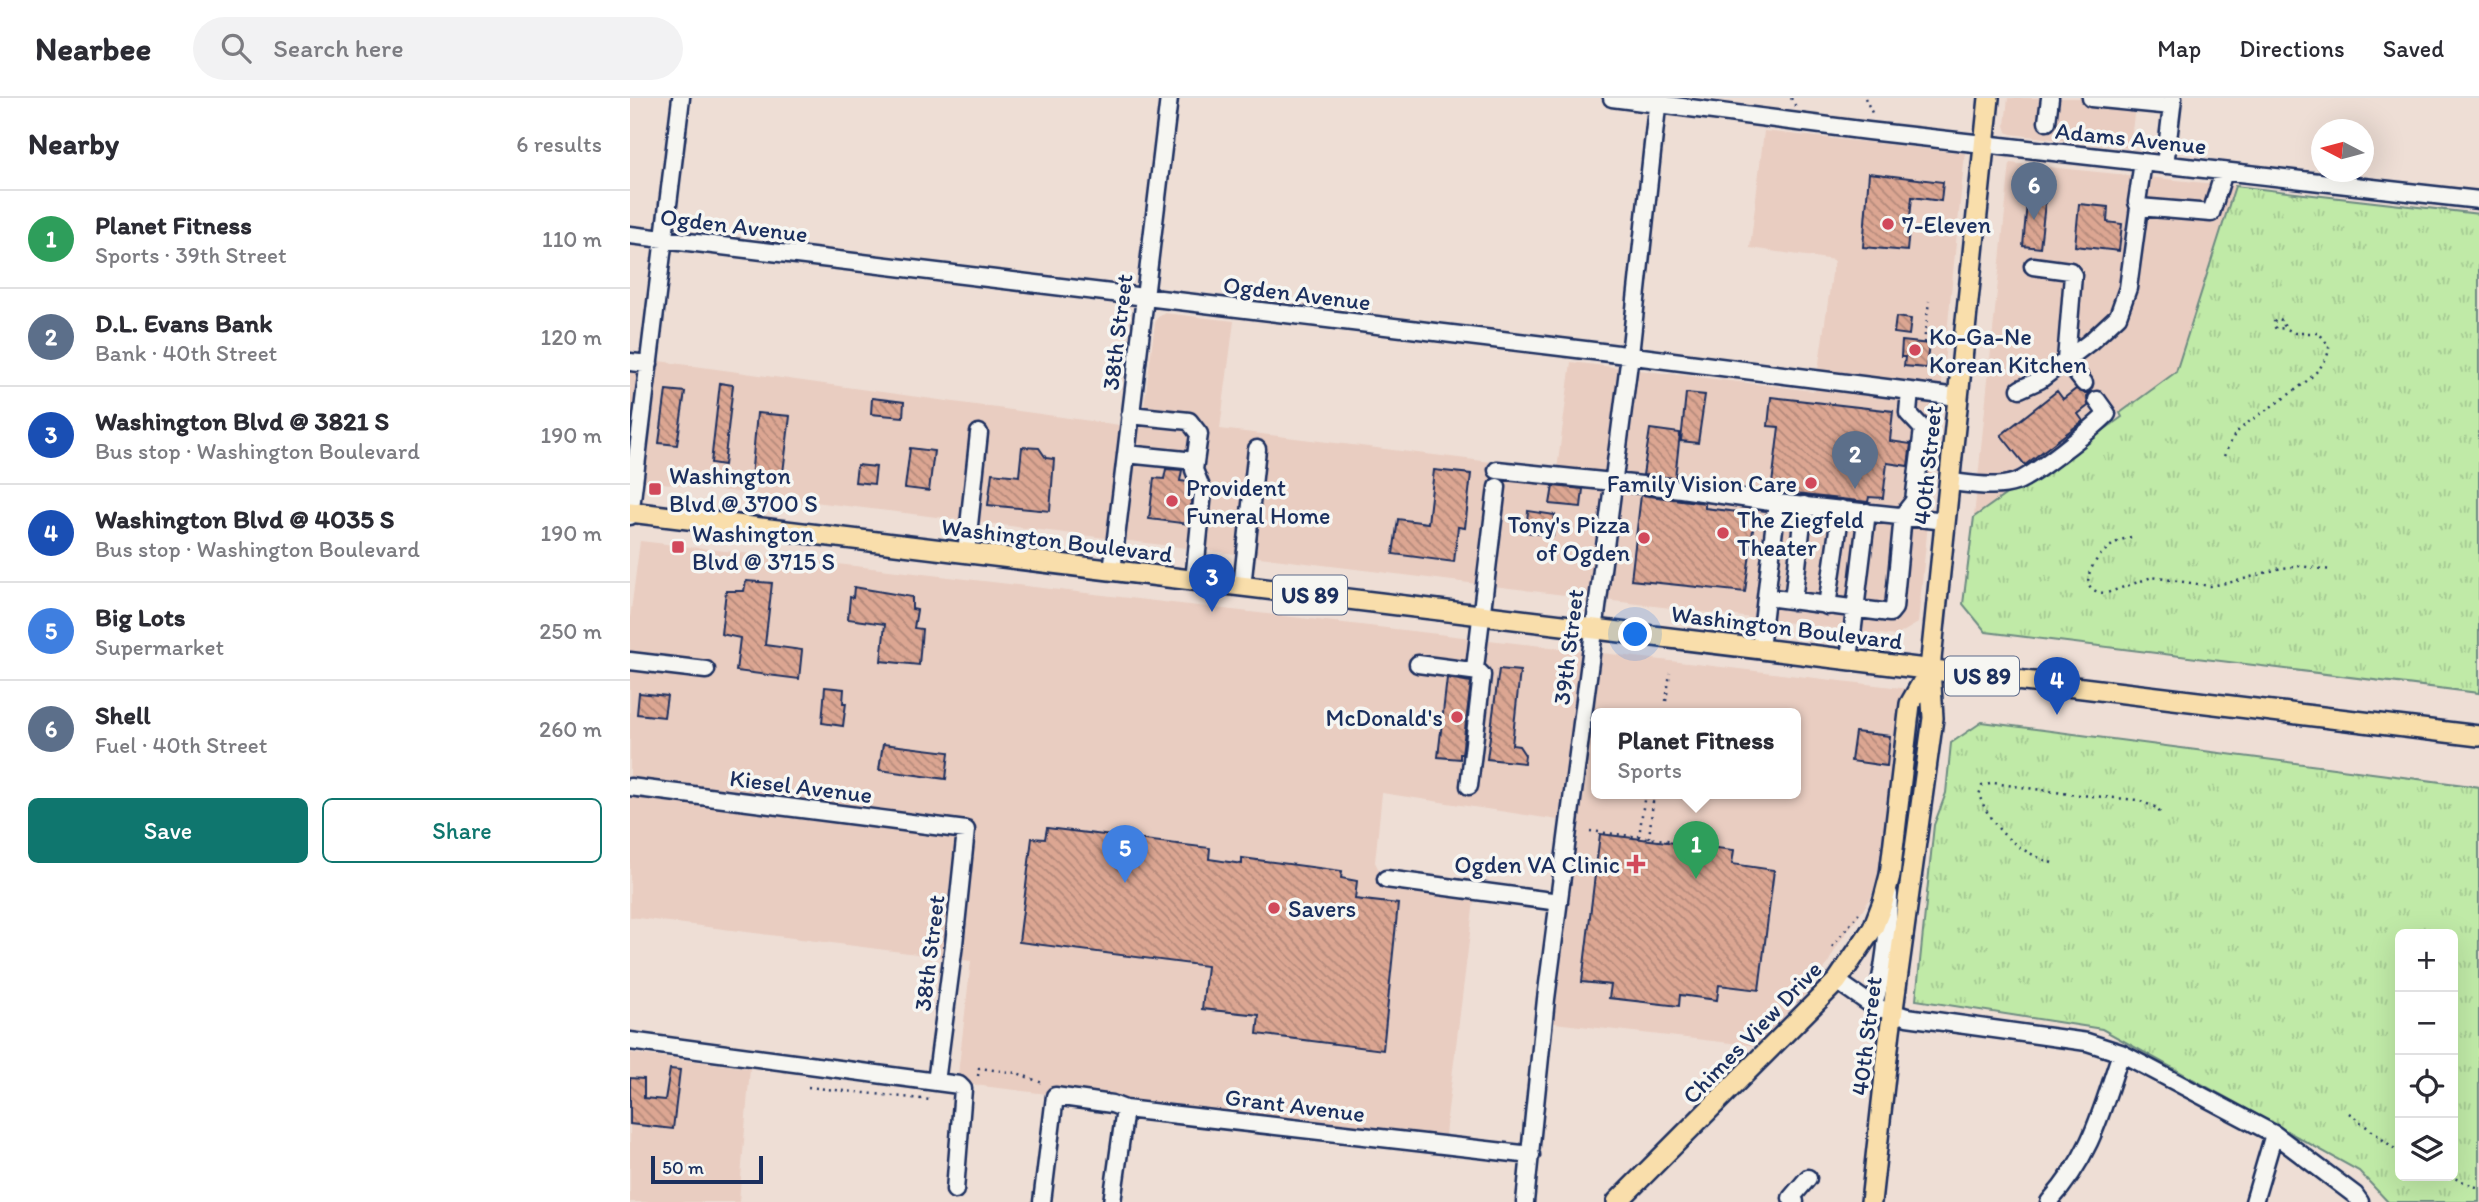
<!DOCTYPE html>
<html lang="en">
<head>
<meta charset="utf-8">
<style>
	body { margin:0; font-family:Itim,sans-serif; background:#f2f2f3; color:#2b2b33 }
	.controls { position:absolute; right:21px; bottom:21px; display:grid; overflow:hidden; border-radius:10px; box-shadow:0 7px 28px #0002 }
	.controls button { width:63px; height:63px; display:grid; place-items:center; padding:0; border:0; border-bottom:2px solid #e1e1e2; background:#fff; color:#2b2b33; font:35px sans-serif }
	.compass { position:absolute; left:1681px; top:21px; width:63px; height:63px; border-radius:50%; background:#fff; box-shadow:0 7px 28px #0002; rotate:276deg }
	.scale { position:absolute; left:21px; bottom:18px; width:112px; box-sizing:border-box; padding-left:7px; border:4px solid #1b2f5e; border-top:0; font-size:19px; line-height:24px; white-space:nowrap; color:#1b2f5e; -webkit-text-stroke:5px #f6f6f2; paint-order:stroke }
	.you { position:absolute; left:1006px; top:537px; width:24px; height:24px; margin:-18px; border:5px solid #fff; border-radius:50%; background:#1a73e8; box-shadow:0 0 0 10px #1a73e833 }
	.badge { display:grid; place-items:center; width:46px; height:46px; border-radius:50%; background:#0f766e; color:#fff; font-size:23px; font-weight:700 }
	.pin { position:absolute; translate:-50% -58px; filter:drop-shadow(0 2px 4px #0008) }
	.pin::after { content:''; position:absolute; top:37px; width:24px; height:21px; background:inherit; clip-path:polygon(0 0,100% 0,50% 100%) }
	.popup { position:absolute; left:961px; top:610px; width:210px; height:91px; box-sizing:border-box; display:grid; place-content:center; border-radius:10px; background:#fff; filter:drop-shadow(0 2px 5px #0005); font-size:23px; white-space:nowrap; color:#7c7c81 }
	.popup b { font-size:26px; color:#2b2b33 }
	.popup::after { content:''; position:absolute; left:50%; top:100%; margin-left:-14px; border:14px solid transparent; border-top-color:#fff }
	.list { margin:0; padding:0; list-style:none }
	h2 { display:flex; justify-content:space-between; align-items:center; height:91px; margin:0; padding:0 28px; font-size:30px }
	h2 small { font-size:23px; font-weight:400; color:#7c7c81 }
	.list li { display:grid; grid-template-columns:46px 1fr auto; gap:21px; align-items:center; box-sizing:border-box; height:98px; padding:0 28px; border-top:2px solid #e1e1e2 }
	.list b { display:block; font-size:26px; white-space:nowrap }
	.list p { margin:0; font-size:23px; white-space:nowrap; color:#7c7c81 }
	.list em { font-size:23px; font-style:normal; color:#7c7c81 }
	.actions { display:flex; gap:14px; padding:21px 28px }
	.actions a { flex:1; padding:16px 0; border:2px solid #0f766e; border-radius:10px; text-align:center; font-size:24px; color:#0f766e }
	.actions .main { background:#0f766e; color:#fff }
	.icon { flex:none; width:38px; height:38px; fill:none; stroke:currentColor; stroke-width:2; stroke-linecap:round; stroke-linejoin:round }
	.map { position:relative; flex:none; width:1849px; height:1104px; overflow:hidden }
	header { display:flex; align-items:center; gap:42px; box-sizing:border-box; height:98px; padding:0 35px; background:#fff; border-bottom:2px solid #e1e1e2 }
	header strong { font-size:33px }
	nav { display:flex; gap:38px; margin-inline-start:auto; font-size:24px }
	.search { width:490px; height:63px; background:#f2f2f3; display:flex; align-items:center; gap:18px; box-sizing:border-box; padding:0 24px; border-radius:38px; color:#7c7c81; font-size:26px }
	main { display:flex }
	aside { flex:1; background:#fff }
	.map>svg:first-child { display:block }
	.built { fill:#e9cdc1; fill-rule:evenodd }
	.grass { fill:url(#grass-tufts); stroke:#6e8c82; stroke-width:2; fill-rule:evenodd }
	.building { fill:url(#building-back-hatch); stroke:#1b2f5e; stroke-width:2 }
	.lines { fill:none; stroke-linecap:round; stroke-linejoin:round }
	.minor-casing { stroke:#1b2f5e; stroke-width:21 }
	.major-casing { stroke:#1b2f5e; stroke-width:24 }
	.path { stroke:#1b2f5e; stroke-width:2.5; stroke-dasharray:2 5; stroke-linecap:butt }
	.minor { stroke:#f6f6f2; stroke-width:16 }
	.major { stroke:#f9deab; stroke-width:19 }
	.poi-dot { fill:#d1495b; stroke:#f6f6f2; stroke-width:2.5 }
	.labels { text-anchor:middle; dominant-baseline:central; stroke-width:7; stroke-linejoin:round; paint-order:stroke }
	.shield { fill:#f6f6f2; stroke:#5d6b8a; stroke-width:2 }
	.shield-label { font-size:23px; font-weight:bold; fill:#1b2f5e }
	.street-label { font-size:24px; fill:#1b2f5e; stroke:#f6f6f2 }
	.poi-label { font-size:24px; fill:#1b2f5e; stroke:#f6f6f2; text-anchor:start }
</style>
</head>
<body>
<header>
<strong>Nearbee</strong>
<div class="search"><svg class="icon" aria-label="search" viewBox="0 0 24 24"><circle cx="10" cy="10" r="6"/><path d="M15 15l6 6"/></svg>Search here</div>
<nav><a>Map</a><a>Directions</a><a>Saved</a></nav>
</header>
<main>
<aside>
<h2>Nearby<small>6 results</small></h2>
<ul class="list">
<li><span class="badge" style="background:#2e9e5b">1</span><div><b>Planet Fitness</b><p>Sports · 39th Street</p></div><em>110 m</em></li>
<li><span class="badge" style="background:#5c6f8a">2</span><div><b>D.L. Evans Bank</b><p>Bank · 40th Street</p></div><em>120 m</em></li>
<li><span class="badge" style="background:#1a4fb4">3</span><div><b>Washington Blvd @ 3821 S</b><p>Bus stop · Washington Boulevard</p></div><em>190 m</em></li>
<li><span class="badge" style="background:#1a4fb4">4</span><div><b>Washington Blvd @ 4035 S</b><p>Bus stop · Washington Boulevard</p></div><em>190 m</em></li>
<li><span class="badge" style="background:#3f7fe0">5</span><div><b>Big Lots</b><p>Supermarket</p></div><em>250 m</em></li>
<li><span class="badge" style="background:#5c6f8a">6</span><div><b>Shell</b><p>Fuel · 40th Street</p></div><em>260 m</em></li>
</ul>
<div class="actions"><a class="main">Save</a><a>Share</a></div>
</aside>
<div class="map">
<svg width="1849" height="1104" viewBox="0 0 1849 1104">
	<defs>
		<pattern id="grass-tufts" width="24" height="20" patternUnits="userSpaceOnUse" patternTransform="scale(1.75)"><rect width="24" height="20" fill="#c0eaa7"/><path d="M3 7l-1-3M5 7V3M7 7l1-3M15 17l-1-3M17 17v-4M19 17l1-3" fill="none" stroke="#a4c992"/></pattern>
		<pattern id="building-back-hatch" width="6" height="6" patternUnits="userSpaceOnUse" patternTransform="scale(1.75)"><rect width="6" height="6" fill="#dca692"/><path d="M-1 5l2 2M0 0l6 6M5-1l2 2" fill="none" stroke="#b2887a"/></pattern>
	</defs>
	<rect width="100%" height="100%" fill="#eeded5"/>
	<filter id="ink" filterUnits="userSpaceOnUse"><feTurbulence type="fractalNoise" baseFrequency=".0143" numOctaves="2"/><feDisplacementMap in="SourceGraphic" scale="14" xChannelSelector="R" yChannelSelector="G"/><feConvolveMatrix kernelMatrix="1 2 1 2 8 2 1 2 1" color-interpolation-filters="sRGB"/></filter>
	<g filter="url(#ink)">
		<!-- built -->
		<path class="built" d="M 1378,0 L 1506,0 L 1500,50 L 1381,36 L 1377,34 L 1375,27 Z
			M 1134,33 L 1335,55 L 1288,525 L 1266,538 L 0,381 L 0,259 L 511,330 L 525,225 L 527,220 L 534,215 L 604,223 L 590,331 L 927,372 L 941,264 L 1185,293 L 1204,162 L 1120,150 Z
			M 1380,65 L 1605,88 L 1546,274 L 1344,419 Z
			M 10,443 L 1280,591 L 1249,777 L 1241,799 L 1231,815 L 1209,845 L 1189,881 L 1127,948 L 924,925 L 948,725 L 752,695 L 745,764 L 758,792 L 844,803 L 814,1044 L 327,985 L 341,863 L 0,819 L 0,520 ZM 966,615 L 1166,615 L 1166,695 L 966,695 Z
			M 0,955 L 120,970 L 109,1104 L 0,1104 Z"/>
		<!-- grass -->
		<path class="grass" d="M 1605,88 L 1849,116 L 1849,595 L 1356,534 L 1333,506 L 1344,419 L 1378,395 L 1391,391 L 1492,319 L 1490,315 L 1546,274 Z
			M 1352,624 L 1849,689 L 1849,1104 L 1758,1104 L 1729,1073 L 1472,931 L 1286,902 L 1304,727 L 1316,695 L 1321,645 ZM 1770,836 L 1823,836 L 1823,1078 L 1770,1078 Z"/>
		<!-- building -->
		<path class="building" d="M 1239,75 L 1313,84 L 1311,103 L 1282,99 L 1277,153 L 1233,149 Z
			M 1398,94 L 1416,96 L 1410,150 L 1393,148 Z
			M 1449,106 L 1478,109 L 1477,124 L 1492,126 L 1489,153 L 1445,148 Z
			M 1266,219 L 1281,221 L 1279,237 L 1264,235 Z
			M 1272,243 L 1299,246 L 1296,270 L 1274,268 L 1275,259 L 1271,259 Z
			M 90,285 L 103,287 L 94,367 L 81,365 Z
			M 1446,291 L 1455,295 L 1463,293 L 1457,298 L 1458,308 L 1448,316 L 1453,323 L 1395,367 L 1371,337 L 1427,293 L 1433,301 Z
			M 36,292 L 55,294 L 47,347 L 29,345 Z
			M 1056,295 L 1075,297 L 1068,345 L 1051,343 Z
			M 1141,299 L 1263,313 L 1260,343 L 1281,346 L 1278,368 L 1257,365 L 1253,400 L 1239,399 L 1238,404 L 1164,396 L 1165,389 L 1142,386 L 1149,329 L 1138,328 Z
			M 242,300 L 274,304 L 273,319 L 241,316 Z
			M 127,315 L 160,318 L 152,383 L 121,380 Z
			M 1020,331 L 1050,335 L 1045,380 L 1013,377 Z
			M 392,349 L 409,350 L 416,360 L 424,361 L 420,413 L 358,407 L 362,375 L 389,378 Z
			M 280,350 L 304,353 L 299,393 L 275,390 Z
			M 227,367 L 246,369 L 244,386 L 225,384 Z
			M 536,371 L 552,372 L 550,383 L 558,384 L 562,396 L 559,426 L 519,421 L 524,380 L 534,381 Z
			M 804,372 L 841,376 L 835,430 L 828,429 L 824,464 L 763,456 L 768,421 L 798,425 Z
			M 923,388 L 953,391 L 951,409 L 920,406 Z
			M 1011,397 L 1075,405 L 1075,410 L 1125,416 L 1115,494 L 1001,482 Z
			M 898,413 L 925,417 L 923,438 L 896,434 Z
			M 116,483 L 142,485 L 135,547 L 172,552 L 169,581 L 106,573 L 110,540 L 91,536 L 96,493 L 114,493 Z
			M 224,489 L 282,499 L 282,511 L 287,512 L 284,530 L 292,531 L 289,567 L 251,563 L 255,526 L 218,521 L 220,499 L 223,500 Z
			M 869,571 L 890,573 L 882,647 L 889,648 L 895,657 L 894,665 L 857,661 Z
			M 817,580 L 841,584 L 832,656 L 830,656 L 830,661 L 808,659 Z
			M 195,589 L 214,591 L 213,605 L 216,605 L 213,628 L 192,625 Z
			M 9,595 L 37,598 L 34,619 L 7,616 Z
			M 1225,634 L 1260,638 L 1257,668 L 1221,663 Z
			M 253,646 L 319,654 L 316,681 L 249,672 Z
			M 417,730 L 580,750 L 579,761 L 612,766 L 612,760 L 712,773 L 711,780 L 727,783 L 725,801 L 768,806 L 753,952 L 627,936 L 629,917 L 572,911 L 577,868 L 389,844 L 402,740 L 415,741 Z
			M 970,736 L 1104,752 L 1102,766 L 1144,772 L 1129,892 L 1089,887 L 1087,902 L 1050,897 L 1049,908 L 979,900 L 981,887 L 952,884 Z
			M 40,971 L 50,972 L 43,1031 L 0,1026 L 0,980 L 14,981 L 14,1000 L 35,1002 Z"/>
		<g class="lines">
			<!-- minor casing -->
			<g class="minor-casing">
				<path id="minor" d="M 982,0 L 1238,33 L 1849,102
					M 1461,0 L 1542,8
					M 1417,24 L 1420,0
					M 1513,64 L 1507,104 L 1509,109 L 1581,115 L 1594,74
					M 1535,67 L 1543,0
					M 0,137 L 980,255 L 1328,299
					M 1403,168 L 1440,173 L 1443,177 L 1436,262 L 1454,285
					M 0,264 L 19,266
					M 1390,291 L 1410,282 L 1460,244 L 1488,218 L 1498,190 L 1509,109
					M 500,317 L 559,323 L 569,336 L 564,372 L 573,394 L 564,483
					M 496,356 L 565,363
					M 867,372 L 1051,391 L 1147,405
					M 1321,384 C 1341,386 1367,391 1386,384 C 1405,377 1462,331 1477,316 L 1467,302
					M 0,418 L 51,0
					M 336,455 L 349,335
					M 482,473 L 539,0
					M 612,489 L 627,351
					M 1136,499 L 1260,515 L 1264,510 L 1273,417 L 1284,403 L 1293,331 L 1278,315 L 1280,293
					M 1163,503 L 1174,407
					M 1197,508 L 1211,411
					M 1130,551 L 1147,405 L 1316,423
					M 1219,561 L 1237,414
					M 0,563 L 76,572
					M 788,566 L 849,574
					M 839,688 L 852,577 L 845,570 L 867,389
					M 0,689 L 336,732 L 324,846 L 306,984
					M 756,781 L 929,804
					M 1207,883 L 1243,908 L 1277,919 L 1457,944 L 1491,955 L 1644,1036 L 1725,1097 L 1730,1104
					M 1243,908 C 1256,873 1258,832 1259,796
					M 0,943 L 329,987 L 333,991 L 325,1092
					M 412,1104 L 425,998 L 482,1006 L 495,1011 L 901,1057
					M 482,1104 L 495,1011
					M 895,1104 L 916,901 L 1000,257 L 1028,0
					M 1165,1104 L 1161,1100 L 1178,1080
					M 1419,1104 C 1462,1056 1471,1014 1491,955
					M 1624,1104 L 1644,1036"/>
			</g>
			<!-- major casing -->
			<g class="major-casing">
				<path id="major" d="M 0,414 L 1849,638
					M 987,1104 L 1207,883 L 1243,830 L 1253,804 L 1260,777 L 1280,606 L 1300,571
					M 1241,1104 L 1260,933 L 1303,620 L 1300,571 L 1359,0"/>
			</g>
			<!-- path -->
			<path class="path" d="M 1161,0 L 1166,9
				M 1235,0 L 1244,19
				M 1294,245 L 1299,203
				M 1594,358 C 1598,350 1601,341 1607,334 C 1630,311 1700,280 1699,248 L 1689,235 L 1665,235 L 1655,230 L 1652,222 L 1648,221 L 1644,224 L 1644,228 L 1646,231 L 1655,230
				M 1501,439 C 1494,441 1487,443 1481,448 C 1465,458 1441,494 1477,495 L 1522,479 L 1580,488 L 1607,483 L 1651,470 L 1670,468 L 1701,472
				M 1036,603 L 1040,575
				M 960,733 L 1078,747
				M 1009,739 L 1015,695
				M 1019,740 L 1024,695
				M 1422,765 C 1385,751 1364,734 1349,697 L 1352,688 L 1364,685 L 1439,696 L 1508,702 L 1527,710 L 1532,718
				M 1202,849 L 1229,815
				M 1183,869 L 1188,878
				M 348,978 L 349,970 L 387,975 L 415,986
				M 178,989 L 301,1002
				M 1719,1015 L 1770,1055
				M 1819,1078 L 1849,1090"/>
			<!-- minor -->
			<use href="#minor" class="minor"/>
			<!-- major -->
			<use href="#major" class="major"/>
		</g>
	</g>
	<!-- markers -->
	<g class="poi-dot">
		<circle cx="1258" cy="126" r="7"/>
		<circle cx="1285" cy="252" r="7"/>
		<circle cx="1181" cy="385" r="7"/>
		<rect x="18" y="384" width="14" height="14" rx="3.5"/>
		<circle cx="542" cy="403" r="7"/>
		<circle cx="1093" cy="435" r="7"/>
		<circle cx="1014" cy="440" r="7"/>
		<rect x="41" y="442" width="14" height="14" rx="3.5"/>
		<circle cx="827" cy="619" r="7"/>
		<path d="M1002.5 755.5h7v7h7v7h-7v7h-7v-7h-7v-7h7z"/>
		<circle cx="644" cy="810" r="7"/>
	</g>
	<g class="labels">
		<!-- shield labels -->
		<g class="shield">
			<rect x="643" y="477.5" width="74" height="39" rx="5"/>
			<rect x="1315" y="558.5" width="74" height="39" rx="5"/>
		</g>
		<g class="shield-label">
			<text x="680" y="497">US 89</text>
			<text x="1352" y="578">US 89</text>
		</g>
		<!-- street labels -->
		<g class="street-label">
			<text transform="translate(1501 40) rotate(6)">Adams Avenue</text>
			<text transform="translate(104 127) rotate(7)">Ogden Avenue</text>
			<text transform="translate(667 195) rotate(7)">Ogden Avenue</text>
			<text transform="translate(487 234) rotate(-83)">38th Street</text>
			<text transform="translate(1297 367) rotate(-84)">40th Street</text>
			<text transform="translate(427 442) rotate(7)">Washington Boulevard</text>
			<text transform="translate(1157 529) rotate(7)">Washington Boulevard</text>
			<text transform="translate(938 549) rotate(-83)">39th Street</text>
			<text transform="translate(171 688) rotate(7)">Kiesel Avenue</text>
			<text transform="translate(299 855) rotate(-83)">38th Street</text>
			<text transform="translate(1122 934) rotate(-46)">Chimes View Drive</text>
			<text transform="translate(1236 938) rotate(-83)">40th Street</text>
			<text transform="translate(665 1007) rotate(7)">Grant Avenue</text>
		</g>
		<!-- poi labels -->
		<g class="poi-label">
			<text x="1272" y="126">7-Eleven</text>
			<text x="1299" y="238">Ko-Ga-Ne<tspan x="1299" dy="28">Korean Kitchen</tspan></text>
			<text x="39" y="377">Washington<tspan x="39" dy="28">Blvd @ 3700 S</tspan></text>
			<text x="1167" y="385" text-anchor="end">Family Vision Care</text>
			<text x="556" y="389">Provident<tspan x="556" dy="28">Funeral Home</tspan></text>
			<text x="1107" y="421">The Ziegfeld<tspan x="1107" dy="28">Theater</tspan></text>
			<text x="1000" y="426" text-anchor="end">Tony's Pizza<tspan x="1000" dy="28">of Ogden</tspan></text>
			<text x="62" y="435">Washington<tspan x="62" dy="28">Blvd @ 3715 S</tspan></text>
			<text x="813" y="619" text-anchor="end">McDonald's</text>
			<text x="990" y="766" text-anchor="end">Ogden VA Clinic</text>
			<text x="658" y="810">Savers</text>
		</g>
	</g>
</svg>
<div class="controls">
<button>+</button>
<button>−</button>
<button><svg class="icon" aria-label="locate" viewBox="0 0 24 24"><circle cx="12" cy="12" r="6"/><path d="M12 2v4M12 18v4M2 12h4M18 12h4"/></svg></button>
<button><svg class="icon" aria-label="layers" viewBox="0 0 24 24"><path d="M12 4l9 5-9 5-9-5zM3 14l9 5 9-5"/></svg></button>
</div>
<svg class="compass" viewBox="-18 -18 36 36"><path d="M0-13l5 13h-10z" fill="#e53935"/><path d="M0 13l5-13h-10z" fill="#7c7c81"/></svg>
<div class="scale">50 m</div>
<div class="you"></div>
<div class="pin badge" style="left:1066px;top:781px;background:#2e9e5b">1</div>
<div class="popup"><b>Planet Fitness</b>Sports</div>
<div class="pin badge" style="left:1225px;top:391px;background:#5c6f8a">2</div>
<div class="pin badge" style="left:582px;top:514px;background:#1a4fb4">3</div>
<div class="pin badge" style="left:1427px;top:617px;background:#1a4fb4">4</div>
<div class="pin badge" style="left:495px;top:785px;background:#3f7fe0">5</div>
<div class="pin badge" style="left:1404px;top:122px;background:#5c6f8a">6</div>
</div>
</main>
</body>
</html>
